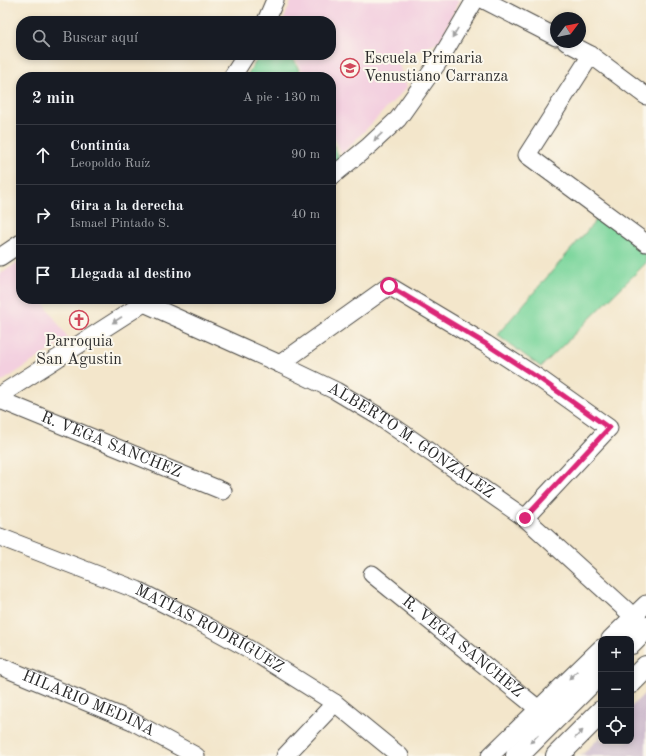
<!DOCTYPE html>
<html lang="es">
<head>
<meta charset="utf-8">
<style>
	body { margin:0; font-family:"Old Standard TT",serif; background:#242831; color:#f1f3f6 }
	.controls { position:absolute; right:12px; bottom:12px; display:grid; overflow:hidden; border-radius:8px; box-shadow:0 2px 6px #0003 }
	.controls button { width:36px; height:36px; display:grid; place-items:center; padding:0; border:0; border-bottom:1px solid #363941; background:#171b24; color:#f1f3f6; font:20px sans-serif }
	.compass { position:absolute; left:550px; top:12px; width:36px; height:36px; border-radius:50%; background:#171b24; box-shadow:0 2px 6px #0003; rotate:58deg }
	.stop { position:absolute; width:12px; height:12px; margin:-9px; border:3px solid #db2777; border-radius:50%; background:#fff }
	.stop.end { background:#db2777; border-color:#fff; box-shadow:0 1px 4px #0008 }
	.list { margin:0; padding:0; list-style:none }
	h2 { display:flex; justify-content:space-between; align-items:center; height:52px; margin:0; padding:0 16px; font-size:17px }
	h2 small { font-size:13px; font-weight:400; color:#9ea1a6 }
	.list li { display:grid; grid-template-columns:26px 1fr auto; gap:12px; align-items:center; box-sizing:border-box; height:60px; padding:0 16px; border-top:1px solid #363941 }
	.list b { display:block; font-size:15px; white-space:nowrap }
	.list p { margin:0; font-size:13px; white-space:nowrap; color:#9ea1a6 }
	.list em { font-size:13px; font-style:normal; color:#9ea1a6 }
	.icon { flex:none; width:22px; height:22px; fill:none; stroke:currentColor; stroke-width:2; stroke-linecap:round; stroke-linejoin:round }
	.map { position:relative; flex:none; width:646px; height:756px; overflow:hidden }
	.search { position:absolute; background:#171b24; box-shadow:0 2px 6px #0003; left:16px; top:16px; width:320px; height:44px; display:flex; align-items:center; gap:10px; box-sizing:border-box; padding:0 14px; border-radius:16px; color:#9ea1a6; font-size:15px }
	.panel { position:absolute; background:#171b24; box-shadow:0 2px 6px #0003; left:16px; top:72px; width:320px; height:232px; border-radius:16px }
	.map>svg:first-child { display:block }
	.built { fill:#f3cfdf }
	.industrial { fill:#cfbdce }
	.green { fill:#7cd69c; stroke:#548064 }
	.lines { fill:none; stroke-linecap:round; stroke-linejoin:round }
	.minor-casing { stroke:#494743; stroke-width:19 }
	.secondary-casing { stroke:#494743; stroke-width:24 }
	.minor { stroke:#fff; stroke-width:17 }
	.secondary { stroke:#fff; stroke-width:22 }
	.oneway { fill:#a0a0a0 }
	.route { stroke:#db2777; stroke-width:5 }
	.labels { text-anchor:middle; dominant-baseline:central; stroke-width:4; stroke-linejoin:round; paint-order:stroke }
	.poi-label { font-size:16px; fill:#2b2b2b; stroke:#fbf7ec; text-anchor:start }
	.street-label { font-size:16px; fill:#2b2b2b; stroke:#fbf7ec }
</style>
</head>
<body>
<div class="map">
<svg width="646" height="756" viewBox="0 0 646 756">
	<rect width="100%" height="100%" fill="#fbf7ec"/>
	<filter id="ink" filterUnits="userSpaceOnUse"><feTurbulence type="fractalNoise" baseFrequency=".025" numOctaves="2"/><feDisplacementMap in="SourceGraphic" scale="8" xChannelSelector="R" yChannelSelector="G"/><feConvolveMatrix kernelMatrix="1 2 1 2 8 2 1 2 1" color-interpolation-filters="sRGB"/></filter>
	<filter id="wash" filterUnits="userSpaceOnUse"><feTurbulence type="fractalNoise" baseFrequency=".012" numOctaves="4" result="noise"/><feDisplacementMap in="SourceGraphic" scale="16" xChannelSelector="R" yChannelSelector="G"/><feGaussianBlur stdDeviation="0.9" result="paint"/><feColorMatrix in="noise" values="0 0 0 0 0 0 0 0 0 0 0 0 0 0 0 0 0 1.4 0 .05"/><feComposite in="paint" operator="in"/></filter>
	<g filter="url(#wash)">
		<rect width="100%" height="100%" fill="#f3e6cb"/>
		<!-- built -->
		<path class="built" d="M 292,0 L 459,0 L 440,41 L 397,59 L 407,87 L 342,154 L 331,131 L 331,77 L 305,77 L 294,55 L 331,55 L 331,21 L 283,21 Z
			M 17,263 L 21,269 L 21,299 L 41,299 L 68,338 L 0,383 L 0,274 Z"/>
		<!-- industrial -->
		<path class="industrial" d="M 646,692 L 646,756 L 581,756 L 601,736 L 601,741 L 631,741 L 631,707 Z"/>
		<!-- green -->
		<path class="green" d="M 260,55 L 292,55 L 302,77 L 246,77 Z
			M 331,140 L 341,161 L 331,169 Z
			M 599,217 L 646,248 L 646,263 L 541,367 L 497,335 Z"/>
	</g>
	<g filter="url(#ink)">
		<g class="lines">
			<!-- minor casing -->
			<g class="minor-casing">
				<g id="minor">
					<path d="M 484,0 L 556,37"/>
					<path d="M 266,21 L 275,0"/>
					<path d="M 566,42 L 591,55 L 646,96"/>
					<path d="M 591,55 L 527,155 L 646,243"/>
					<path d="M 232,77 L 246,55"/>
					<path d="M 331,177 L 369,146 L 398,119 L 439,61 L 475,0"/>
					<path d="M 0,257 L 21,243"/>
					<path id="s1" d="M 144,303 L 280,364 L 336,391 L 378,416 L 525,518 L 646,628"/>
					<path d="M 280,364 L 389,286 L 486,344 L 543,381 L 609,428 L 525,518"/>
					<path d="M 0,395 L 150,299"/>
					<path id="s2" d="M 0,400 L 223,491"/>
					<path id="s3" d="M 0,537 L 137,590 L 196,620 L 249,649 L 335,703 L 400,756"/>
					<path id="s4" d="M 372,574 L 552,720"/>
					<path d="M 610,639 L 646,604"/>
					<path id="s5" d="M 0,666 L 132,721 L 196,756"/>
					<path d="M 285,756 L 335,703"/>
					<path d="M 490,756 L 601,648"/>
				</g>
			</g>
			<!-- secondary casing -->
			<g class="secondary-casing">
				<path id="secondary" d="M 631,643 L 646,628
					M 631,682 L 646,667
					M 517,756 L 601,672
					M 557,756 L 601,712"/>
			</g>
			<!-- minor -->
			<use href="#minor" class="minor"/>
			<!-- secondary -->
			<use href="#secondary" class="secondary"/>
		</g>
		<!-- one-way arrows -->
		<defs><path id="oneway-solid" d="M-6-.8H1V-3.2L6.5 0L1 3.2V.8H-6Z"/></defs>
		<g class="oneway">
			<use href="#oneway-solid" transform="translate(455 33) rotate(121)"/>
			<use href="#oneway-solid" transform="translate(378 137) rotate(137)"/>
			<use href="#oneway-solid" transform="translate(117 320) rotate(147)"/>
			<use href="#oneway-solid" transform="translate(573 675) rotate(136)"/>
			<use href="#oneway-solid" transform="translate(579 734) rotate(-45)"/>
			<use href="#oneway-solid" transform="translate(534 739) rotate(135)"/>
		</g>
	</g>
	<g class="lines" filter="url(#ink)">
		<!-- route -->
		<path class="route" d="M 389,286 L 486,344 L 543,381 L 609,428 L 525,518"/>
	</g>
	<!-- icons -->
	<defs>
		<g id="school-ring" transform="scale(1)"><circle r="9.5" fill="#fbf7ec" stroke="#d1495b" stroke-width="1.5"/><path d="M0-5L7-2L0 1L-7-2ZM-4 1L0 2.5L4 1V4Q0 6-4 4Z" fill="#d1495b"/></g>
		<g id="church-ring" transform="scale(1)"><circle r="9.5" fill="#fbf7ec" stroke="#d1495b" stroke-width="1.5"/><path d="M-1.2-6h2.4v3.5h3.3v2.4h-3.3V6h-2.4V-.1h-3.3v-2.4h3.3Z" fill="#d1495b"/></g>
	</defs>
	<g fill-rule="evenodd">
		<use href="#school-ring" x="350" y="68"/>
		<use href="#church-ring" x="79" y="320"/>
	</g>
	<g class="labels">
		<!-- poi labels -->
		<g class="poi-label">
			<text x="364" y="59">Escuela Primaria<tspan x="364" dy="18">Venustiano Carranza</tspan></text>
			<text x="79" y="342" text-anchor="middle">Parroquia<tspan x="79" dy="18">San Agustin</tspan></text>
		</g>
		<!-- street labels -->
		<g class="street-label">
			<text stroke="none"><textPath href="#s1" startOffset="301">ALBERTO M. GONZÁLEZ</textPath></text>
			<text stroke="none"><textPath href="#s2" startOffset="120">R. VEGA SÁNCHEZ</textPath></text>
			<text stroke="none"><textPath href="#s3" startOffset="229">MATÍAS RODRÍGUEZ</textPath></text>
			<text stroke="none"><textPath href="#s4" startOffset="116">R. VEGA SÁNCHEZ</textPath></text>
			<text stroke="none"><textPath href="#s5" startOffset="96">HILARIO MEDINA</textPath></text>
		</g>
	</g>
</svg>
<div class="controls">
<button>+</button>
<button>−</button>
<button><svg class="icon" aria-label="locate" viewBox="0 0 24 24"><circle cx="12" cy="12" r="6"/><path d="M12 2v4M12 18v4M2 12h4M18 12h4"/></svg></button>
</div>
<svg class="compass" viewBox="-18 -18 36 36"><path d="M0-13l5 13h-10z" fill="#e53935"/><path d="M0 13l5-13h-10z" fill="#9ea1a6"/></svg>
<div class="stop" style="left:389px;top:286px"></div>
<div class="stop end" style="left:525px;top:518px"></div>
<div class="search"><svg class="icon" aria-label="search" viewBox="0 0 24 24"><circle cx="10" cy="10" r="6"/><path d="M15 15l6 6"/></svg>Buscar aquí</div>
<section class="panel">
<h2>2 min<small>A pie · 130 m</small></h2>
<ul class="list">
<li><svg class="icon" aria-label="ahead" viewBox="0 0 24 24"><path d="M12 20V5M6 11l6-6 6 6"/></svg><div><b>Continúa</b><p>Leopoldo Ruíz</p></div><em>90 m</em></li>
<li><svg class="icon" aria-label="right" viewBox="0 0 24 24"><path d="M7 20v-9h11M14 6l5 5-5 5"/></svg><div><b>Gira a la derecha</b><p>Ismael Pintado S.</p></div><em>40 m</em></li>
<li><svg class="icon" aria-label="arrive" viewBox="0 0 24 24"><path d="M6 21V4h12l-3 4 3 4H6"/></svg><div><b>Llegada al destino</b></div></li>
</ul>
</section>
</div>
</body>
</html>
